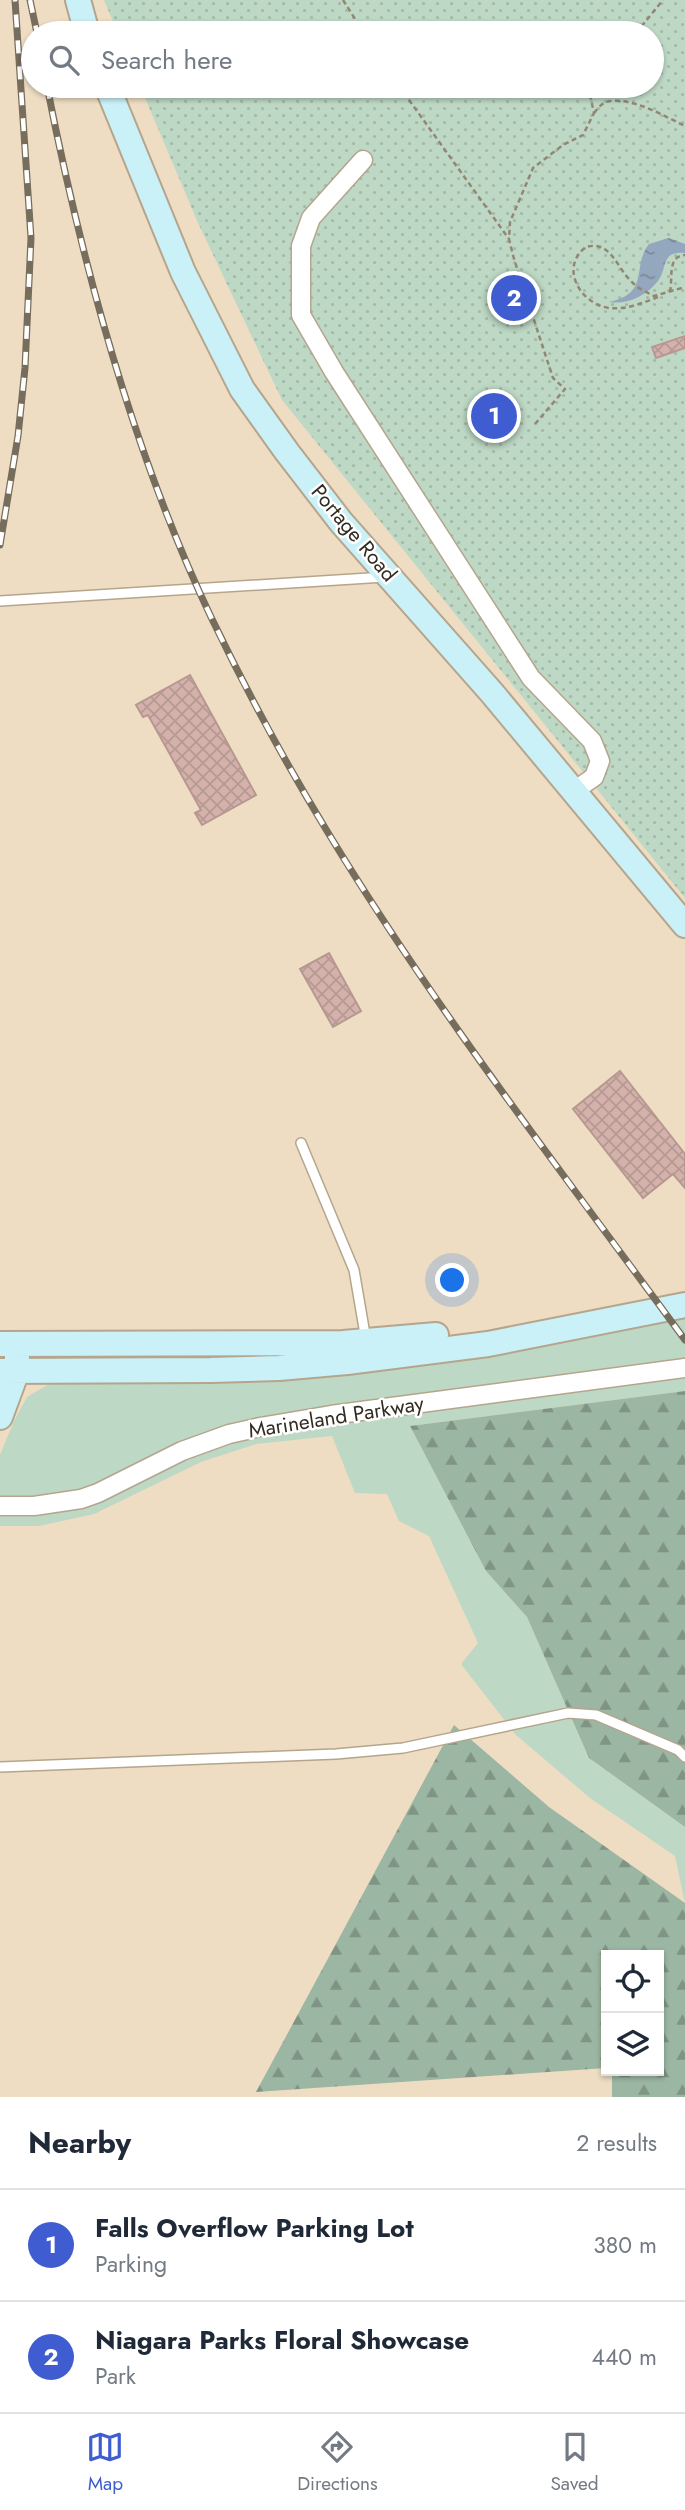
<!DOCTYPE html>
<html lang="en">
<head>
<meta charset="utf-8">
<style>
	body { margin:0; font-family:Jost,sans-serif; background:#f6f6f7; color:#1f2937 }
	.controls { position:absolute; right:21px; bottom:21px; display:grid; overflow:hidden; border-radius:0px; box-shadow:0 2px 5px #0004 }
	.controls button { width:63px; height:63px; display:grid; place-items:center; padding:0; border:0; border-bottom:2px solid #e0e1e3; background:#fff; color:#1f2937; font:35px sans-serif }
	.you { position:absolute; left:453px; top:1281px; width:24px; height:24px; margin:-18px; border:5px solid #fff; border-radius:50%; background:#1a73e8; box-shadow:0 0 0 10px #1a73e833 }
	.badge { display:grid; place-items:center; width:46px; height:46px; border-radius:50%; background:#3f5dd0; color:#fff; font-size:23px; font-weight:700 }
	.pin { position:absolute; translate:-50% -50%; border:4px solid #fff; box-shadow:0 2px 7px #0006 }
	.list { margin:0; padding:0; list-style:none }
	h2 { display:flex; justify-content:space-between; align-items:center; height:91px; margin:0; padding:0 28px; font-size:30px }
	h2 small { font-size:23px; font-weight:400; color:#747a83 }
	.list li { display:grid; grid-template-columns:46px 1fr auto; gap:21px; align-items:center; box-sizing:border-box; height:112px; padding:0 28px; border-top:2px solid #e0e1e3 }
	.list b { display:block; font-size:26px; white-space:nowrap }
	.list p { margin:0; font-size:23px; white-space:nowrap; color:#747a83 }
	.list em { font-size:23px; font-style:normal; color:#747a83 }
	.icon { flex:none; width:38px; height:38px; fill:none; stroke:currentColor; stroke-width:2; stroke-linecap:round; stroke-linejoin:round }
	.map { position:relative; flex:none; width:685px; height:2097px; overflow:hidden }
	.search { position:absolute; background:#fff; box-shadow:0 2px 5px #0004; left:21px; right:21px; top:21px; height:77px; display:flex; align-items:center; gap:18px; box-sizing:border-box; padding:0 24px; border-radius:38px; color:#747a83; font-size:26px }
	.sheet { height:315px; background:#fff }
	nav { display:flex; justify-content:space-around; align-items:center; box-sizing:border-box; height:98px; border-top:2px solid #e0e1e3; background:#fff; font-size:19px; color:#747a83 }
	nav a { display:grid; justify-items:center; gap:4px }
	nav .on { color:#3f5dd0 }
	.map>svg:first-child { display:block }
	.grass { fill:#bdd8c4 }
	.forest { fill:url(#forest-firs) }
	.park { fill:url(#park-dots) }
	.water { fill:url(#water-ripples) }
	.building { fill:url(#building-cross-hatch); stroke:#b79891; stroke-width:2 }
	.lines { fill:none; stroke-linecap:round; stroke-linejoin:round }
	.service-casing { stroke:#b5a58c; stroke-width:12 }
	.minor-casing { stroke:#b5a58c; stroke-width:21 }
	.secondary-casing { stroke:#b5a58c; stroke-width:28 }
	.path { stroke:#938774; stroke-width:2.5; stroke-dasharray:5 3.5; stroke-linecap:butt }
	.service { stroke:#fff; stroke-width:9 }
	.minor { stroke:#fff; stroke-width:18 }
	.secondary { stroke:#caf1f8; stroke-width:24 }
	.rail-casing { stroke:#776d5c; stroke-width:7 }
	.rail { stroke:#fff; stroke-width:4.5; stroke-dasharray:13; stroke-linecap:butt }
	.labels { text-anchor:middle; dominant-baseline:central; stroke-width:5; stroke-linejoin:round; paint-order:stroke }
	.street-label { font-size:21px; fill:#312b20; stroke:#fff }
</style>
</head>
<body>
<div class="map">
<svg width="685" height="2097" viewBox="0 0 685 2097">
	<defs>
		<pattern id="forest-firs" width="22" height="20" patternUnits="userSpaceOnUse" patternTransform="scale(1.75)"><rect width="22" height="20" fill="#9bb6a2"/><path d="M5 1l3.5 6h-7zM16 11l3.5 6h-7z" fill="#7f9484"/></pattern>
		<pattern id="park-dots" width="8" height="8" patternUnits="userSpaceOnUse" patternTransform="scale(1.75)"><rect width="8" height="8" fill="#bdd8c4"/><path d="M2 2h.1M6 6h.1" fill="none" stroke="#a3baa8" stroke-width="1.8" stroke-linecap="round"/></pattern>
		<pattern id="water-ripples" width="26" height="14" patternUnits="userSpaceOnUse" patternTransform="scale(1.75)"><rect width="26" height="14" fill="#93a7be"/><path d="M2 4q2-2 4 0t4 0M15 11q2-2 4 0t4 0" fill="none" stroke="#79889a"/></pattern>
		<pattern id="building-cross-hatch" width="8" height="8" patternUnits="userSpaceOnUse" patternTransform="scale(1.75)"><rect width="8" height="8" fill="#d4b2ab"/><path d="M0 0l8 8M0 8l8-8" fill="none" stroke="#b69993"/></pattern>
	</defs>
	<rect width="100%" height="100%" fill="#eeddc3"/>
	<!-- grass -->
	<path class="grass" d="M 685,1312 L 685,1391 L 410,1426 L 486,1571 L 527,1617 L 589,1758 L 685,1827 L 685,1903 L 675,1856 L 590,1798 L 516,1735 L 461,1664 L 478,1643 L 429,1536 L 399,1521 L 387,1494 L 355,1493 L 332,1436 L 256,1444 L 201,1462 L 94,1514 L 39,1526 L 0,1526 L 0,1455 L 14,1421 L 27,1397 L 49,1384 L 72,1378 L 118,1378 Z"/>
	<!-- forest -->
	<path class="forest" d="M 685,1391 L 685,1827 L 589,1758 L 527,1617 L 486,1571 L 410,1426 Z
		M 454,1725 L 549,1807 L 685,1903 L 685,2097 L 612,2097 L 612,2071 L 659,2071 L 659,1955 L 606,1955 L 606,2068 L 256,2092 Z"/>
	<!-- park -->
	<path class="park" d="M 104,0 L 685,0 L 685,898 L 282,400 L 198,223 L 140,86 L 652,86 L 652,33 L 118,33 Z"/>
	<!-- water -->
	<path class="water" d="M 669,238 L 685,244 L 685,253 C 660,251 668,268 658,281 C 646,296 627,305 609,302 C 651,293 631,267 649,244 Z"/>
	<!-- building -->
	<path class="building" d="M 685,336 L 685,348 L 656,358 L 652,347 Z
		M 190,675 L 256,795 L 202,825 L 195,813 L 201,810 L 148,715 L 143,717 L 136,705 Z
		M 329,953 L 361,1011 L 333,1027 L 300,969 Z
		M 620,1071 L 685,1154 L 685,1188 L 673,1174 L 643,1198 L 573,1109 Z"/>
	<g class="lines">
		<!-- service casing -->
		<g class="service-casing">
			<path id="service" d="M 0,601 L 385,577
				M 301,1143 L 354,1270 L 366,1340
				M 0,1767 L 336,1754 L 403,1748 L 568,1713 L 596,1715 L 678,1750 L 685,1757"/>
		</g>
		<!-- minor casing -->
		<g class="minor-casing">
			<path id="minor" d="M 363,160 L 311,218 L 301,246 L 301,315 L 334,372 L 531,678 L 592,741 L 600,761 L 594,777 L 574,791
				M 0,1506 L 34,1506 L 81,1499 L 98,1493 L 182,1451 L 229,1434 L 260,1427 L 331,1415 L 685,1368"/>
		</g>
		<!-- secondary casing -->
		<g class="secondary-casing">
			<path id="secondary" d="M 78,0 L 87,33
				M 107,86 L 183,272 L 242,389 L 287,452 L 341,522 L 492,693 L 685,925
				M 0,1344 L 343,1343 L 436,1335
				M 0,1371 L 211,1370 L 279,1368 L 347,1362 L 488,1344 L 685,1305
				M 0,1417 L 17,1371 L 17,1358"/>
		</g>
		<!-- path -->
		<path class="path" d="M 343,0 L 364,33
			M 636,33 L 663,0
			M 399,86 L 509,239
			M 594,113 C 599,107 603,101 612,101 C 636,99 664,116 685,126
			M 670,292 C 673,278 667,256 685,255
			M 658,297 C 642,303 627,310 609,308 C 580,304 559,267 586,247 C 611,240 616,267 631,281 C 637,288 646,292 654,296 L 685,287
			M 535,424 L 565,389 L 553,378 L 514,259 L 509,239 L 510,222 L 533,168 L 563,145 L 583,135 L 594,113 L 590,95 L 593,86"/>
		<!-- service -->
		<use href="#service" class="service"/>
		<!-- minor -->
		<use href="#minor" class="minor"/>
		<!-- secondary -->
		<use href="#secondary" class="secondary"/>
		<!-- rail casing -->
		<g class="rail-casing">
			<path id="rail" d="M 30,0 L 37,33
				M 47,86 C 82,264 133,453 211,617 C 246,690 285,762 327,831 C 434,1008 563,1173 685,1340
				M 0,545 L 18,436 L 25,368 L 31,238 L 15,0"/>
		</g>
		<!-- rail -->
		<use href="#rail" class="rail"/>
	</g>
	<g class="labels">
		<!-- street labels -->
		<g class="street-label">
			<text transform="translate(354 533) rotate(50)">Portage Road</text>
			<text transform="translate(336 1417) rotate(-9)">Marineland Parkway</text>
		</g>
	</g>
</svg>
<div class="controls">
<button><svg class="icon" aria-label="locate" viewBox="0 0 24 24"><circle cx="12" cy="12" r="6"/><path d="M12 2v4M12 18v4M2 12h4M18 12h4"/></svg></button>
<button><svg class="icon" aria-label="layers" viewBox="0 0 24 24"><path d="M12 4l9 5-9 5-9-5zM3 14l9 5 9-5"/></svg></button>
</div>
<div class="you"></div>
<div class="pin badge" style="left:494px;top:416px">1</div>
<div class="pin badge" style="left:514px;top:298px">2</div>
<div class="search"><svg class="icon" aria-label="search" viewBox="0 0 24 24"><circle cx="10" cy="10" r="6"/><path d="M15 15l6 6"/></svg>Search here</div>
</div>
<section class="sheet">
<h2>Nearby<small>2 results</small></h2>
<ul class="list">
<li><span class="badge">1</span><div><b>Falls Overflow Parking Lot</b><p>Parking</p></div><em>380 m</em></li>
<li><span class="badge">2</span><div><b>Niagara Parks Floral Showcase</b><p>Park</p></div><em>440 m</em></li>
</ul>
</section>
<nav>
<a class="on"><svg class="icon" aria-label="map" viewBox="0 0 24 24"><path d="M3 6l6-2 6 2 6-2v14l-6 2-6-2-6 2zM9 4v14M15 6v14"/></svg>Map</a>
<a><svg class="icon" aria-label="directions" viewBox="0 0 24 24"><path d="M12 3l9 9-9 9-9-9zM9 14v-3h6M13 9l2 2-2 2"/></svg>Directions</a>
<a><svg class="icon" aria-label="saved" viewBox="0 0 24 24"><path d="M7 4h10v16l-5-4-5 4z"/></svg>Saved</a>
</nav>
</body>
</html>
